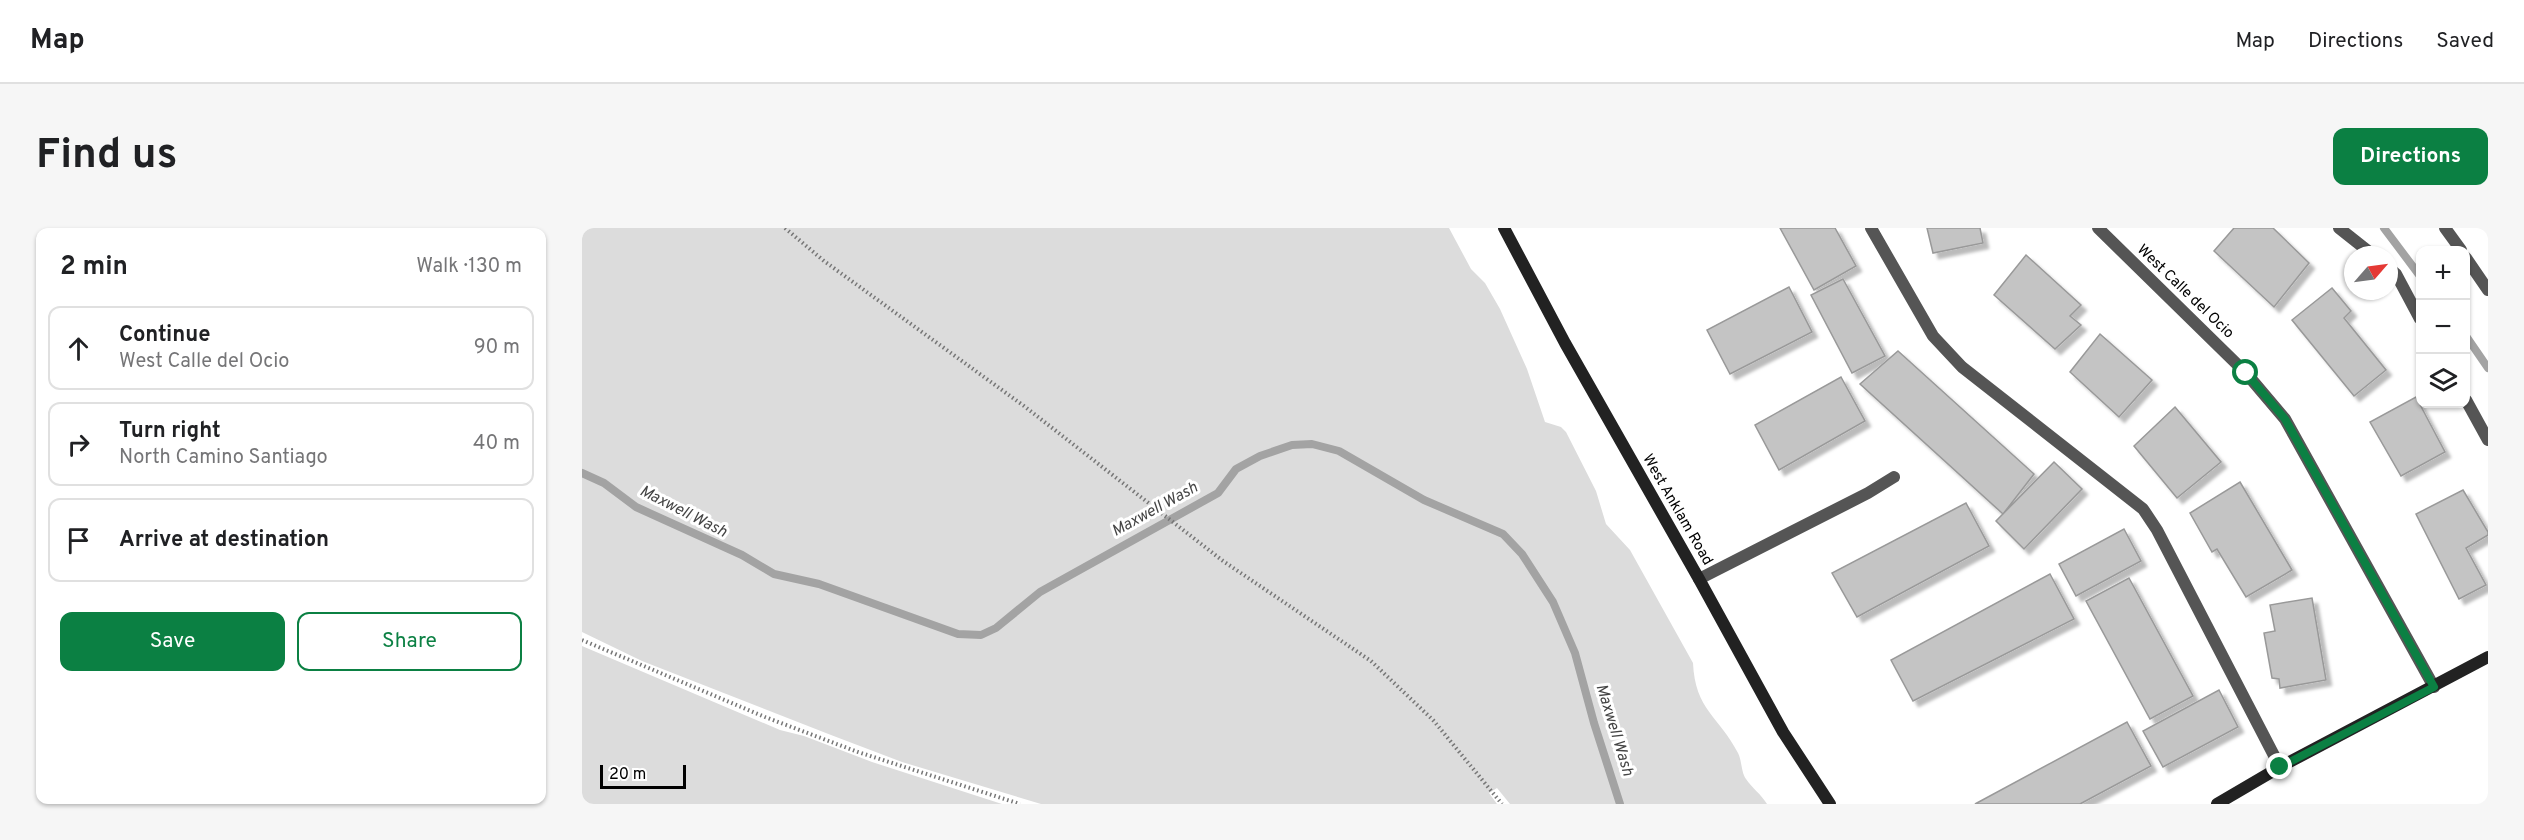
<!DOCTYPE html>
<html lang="en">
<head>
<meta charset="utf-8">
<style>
	body { margin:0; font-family:Overpass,sans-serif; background:#f6f6f6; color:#202124 }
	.controls { position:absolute; right:18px; top:18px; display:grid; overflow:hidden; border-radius:12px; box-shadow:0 2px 4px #0004 }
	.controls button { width:54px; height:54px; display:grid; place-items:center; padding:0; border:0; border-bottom:2px solid #e0e0e0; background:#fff; color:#202124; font:30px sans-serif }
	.compass { position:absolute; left:1762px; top:18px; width:54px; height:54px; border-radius:50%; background:#fff; box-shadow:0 2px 4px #0004; rotate:62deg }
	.scale { position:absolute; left:18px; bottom:15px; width:86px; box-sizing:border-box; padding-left:6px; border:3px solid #000; border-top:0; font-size:16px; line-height:21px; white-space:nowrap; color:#000; -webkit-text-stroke:4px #fff; paint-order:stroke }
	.stop { position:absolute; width:18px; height:18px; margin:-14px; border:4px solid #0b8043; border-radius:50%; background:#fff }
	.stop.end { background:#0b8043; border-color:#fff; box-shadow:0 2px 6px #0008 }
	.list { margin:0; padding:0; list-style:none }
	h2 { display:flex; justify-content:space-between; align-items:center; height:78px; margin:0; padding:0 24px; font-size:26px }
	h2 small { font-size:20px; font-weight:400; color:#757577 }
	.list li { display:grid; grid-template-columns:39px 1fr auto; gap:18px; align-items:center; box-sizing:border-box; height:84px; margin:0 12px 12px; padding:0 12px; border:2px solid #e0e0e0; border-radius:12px }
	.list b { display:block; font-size:22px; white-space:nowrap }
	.list p { margin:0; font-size:20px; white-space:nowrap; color:#757577 }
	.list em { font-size:20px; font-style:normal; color:#757577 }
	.actions { display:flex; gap:12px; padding:18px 24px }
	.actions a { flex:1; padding:14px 0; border:2px solid #0b8043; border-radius:12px; text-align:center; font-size:21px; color:#0b8043 }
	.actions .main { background:#0b8043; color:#fff }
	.icon { flex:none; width:33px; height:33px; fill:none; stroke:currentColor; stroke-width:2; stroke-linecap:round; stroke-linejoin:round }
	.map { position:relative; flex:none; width:1906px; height:576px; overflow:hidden; border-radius:12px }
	header { display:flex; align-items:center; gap:36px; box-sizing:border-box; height:84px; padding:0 30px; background:#fff; border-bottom:2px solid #e0e0e0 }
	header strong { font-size:28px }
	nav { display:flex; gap:33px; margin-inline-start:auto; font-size:21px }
	.intro { display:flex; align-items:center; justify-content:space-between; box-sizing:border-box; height:144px; padding:0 36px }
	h1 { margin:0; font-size:42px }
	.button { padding:15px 27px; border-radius:12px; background:#0b8043; color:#fff; font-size:21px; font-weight:700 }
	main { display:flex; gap:36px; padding:0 36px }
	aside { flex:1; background:#fff; border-radius:12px; box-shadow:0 2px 4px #0004 }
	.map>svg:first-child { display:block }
	.green { fill:#dcdcdc }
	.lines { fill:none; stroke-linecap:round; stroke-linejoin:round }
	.stream { stroke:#a3a3a3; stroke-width:8 }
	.building { fill:#c4c4c4; stroke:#999; stroke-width:1.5; filter:url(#shadow) }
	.path { stroke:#777; stroke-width:4; stroke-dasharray:1.5 3; stroke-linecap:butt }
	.lane { stroke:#555; stroke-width:12 }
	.street { stroke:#555; stroke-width:12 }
	.secondary { stroke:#222; stroke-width:12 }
	.route { stroke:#0b8043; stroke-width:8 }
	.labels { text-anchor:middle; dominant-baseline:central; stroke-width:6; stroke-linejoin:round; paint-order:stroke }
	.street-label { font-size:15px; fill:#000; stroke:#fff }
	.water-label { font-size:16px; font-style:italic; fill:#444; stroke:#fff }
</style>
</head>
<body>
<header>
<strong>Map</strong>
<nav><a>Map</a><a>Directions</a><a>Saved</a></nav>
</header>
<div class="intro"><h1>Find us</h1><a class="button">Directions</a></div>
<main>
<aside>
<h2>2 min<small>Walk · 130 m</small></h2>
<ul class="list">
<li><svg class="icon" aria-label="ahead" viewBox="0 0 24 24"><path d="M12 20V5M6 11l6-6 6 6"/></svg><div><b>Continue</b><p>West Calle del Ocio</p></div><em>90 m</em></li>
<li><svg class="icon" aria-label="right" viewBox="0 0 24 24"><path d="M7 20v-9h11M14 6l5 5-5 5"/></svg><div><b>Turn right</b><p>North Camino Santiago</p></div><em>40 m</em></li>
<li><svg class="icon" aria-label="arrive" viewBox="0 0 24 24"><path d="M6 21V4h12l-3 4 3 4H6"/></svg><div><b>Arrive at destination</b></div></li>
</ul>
<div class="actions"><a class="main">Save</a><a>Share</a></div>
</aside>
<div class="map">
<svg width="1906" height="576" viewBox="0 0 1906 576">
	<defs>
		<filter id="shadow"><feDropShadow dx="5.5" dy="5.5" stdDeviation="1.5" flood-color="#0004"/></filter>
	</defs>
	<rect width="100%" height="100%" fill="#fff"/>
	<!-- green -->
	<path class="green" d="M 0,0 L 867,0 L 889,41 L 903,55 L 918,81 L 945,141 L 963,194 L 979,199 L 984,204 L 1014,263 L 1024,296 L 1048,322 L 1111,435 C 1113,482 1137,488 1156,525 C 1160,533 1159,544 1164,551 C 1170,560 1179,566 1185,576 L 928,576 L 915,560 L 907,565 L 915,576 L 459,576 L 320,534 L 249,507 L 60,433 L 0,404 Z
		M 0,418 L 198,502 L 222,508 L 290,534 L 420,576 L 0,576 Z"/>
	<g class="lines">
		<!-- stream -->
		<path class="stream" d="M 1802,0 L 1838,48
			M 1884,108 L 1906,140
			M 0,245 L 22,255 L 54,279 L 160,327 L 192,346 L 237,356 L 376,406 L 399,407 L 414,400 L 458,364 L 636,265 L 654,241 L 678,228 L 710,217 L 730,216 L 757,223 L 842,272 L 921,306 L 940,326 L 971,374 L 993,425 L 1012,495 L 1038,576"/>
	</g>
	<!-- building -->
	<path class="building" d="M 1198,0 L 1253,0 L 1274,38 L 1232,62 Z
		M 1345,0 L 1398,0 L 1401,15 L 1351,25 Z
		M 1652,0 L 1691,0 L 1727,35 L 1692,79 L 1632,23 Z
		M 1444,27 L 1499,77 L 1488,88 L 1499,97 L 1473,121 L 1412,67 Z
		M 1261,51 L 1303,128 L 1270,145 L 1229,67 Z
		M 1207,59 L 1230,104 L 1148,146 L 1125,102 Z
		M 1750,60 L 1769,83 L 1762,90 L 1804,142 L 1772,168 L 1710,92 Z
		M 1518,106 L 1570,152 L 1537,189 L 1488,144 Z
		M 1316,123 L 1452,246 L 1421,286 L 1278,156 Z
		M 1259,149 L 1283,193 L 1197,242 L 1173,197 Z
		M 1834,169 L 1863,224 L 1819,248 L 1788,194 Z
		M 1593,179 L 1639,234 L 1595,270 L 1552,218 Z
		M 1472,234 L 1500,261 L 1442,321 L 1414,293 Z
		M 1658,254 L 1710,342 L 1664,369 L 1635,321 L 1630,324 L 1608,285 Z
		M 1881,262 L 1906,304 L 1906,307 L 1884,320 L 1904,357 L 1877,371 L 1834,286 Z
		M 1384,275 L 1407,318 L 1275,389 L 1250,345 Z
		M 1542,301 L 1559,333 L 1494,368 L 1477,336 Z
		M 1468,346 L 1492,391 L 1331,473 L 1309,432 Z
		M 1547,350 L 1611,468 L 1568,491 L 1504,373 Z
		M 1730,370 L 1744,452 L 1698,460 L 1697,451 L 1690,450 L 1682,405 L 1693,403 L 1688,377 Z
		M 1637,462 L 1656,499 L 1581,539 L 1561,503 Z
		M 1545,494 L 1569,538 L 1498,576 L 1393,576 Z"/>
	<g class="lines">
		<!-- path -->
		<path class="path" d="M 203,0 L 242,33 L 442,178 L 641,333 L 789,433 L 851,492 L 920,576
			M 0,412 L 183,489 L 276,524 L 438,576"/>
		<!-- lane -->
		<path class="lane" d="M 1289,0 L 1351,108 L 1380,139 L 1561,281 L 1575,302 L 1698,539
			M 1757,0 L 1791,27
			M 1863,0 L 1879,22
			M 1884,30 L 1906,62
			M 1807,40 L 1814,46 L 1838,91
			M 1884,172 L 1906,212
			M 1117,351 L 1286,265 L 1312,249"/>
		<!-- street -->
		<path class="street" d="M 1516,0 L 1664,145 L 1703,191 L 1852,459"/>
		<!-- secondary -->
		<path class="secondary" d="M 922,0 L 983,115 L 1117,351 L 1201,504 L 1248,576
			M 1635,576 L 1698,539 L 1906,429"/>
	</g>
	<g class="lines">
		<!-- route -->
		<path class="route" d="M 1664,145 L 1703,191 L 1852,459 L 1698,539"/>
	</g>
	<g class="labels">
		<!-- street labels -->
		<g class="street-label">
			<text transform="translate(1603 64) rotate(44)">West Calle del Ocio</text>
			<text transform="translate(1095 282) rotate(60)">West Anklam Road</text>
		</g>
		<!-- water labels -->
		<g class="water-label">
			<text transform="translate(573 282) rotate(-29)">Maxwell Wash</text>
			<text transform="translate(101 284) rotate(27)">Maxwell Wash</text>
			<text transform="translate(1032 502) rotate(73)">Maxwell Wash</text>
		</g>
	</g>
</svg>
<div class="controls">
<button>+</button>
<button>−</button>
<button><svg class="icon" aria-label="layers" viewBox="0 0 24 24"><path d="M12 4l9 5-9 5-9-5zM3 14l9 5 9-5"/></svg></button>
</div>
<svg class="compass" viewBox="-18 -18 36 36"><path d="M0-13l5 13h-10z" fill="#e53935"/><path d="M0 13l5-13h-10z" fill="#757577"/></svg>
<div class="scale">20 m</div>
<div class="stop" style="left:1664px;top:145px"></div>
<div class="stop end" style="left:1698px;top:539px"></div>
</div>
</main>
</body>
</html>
